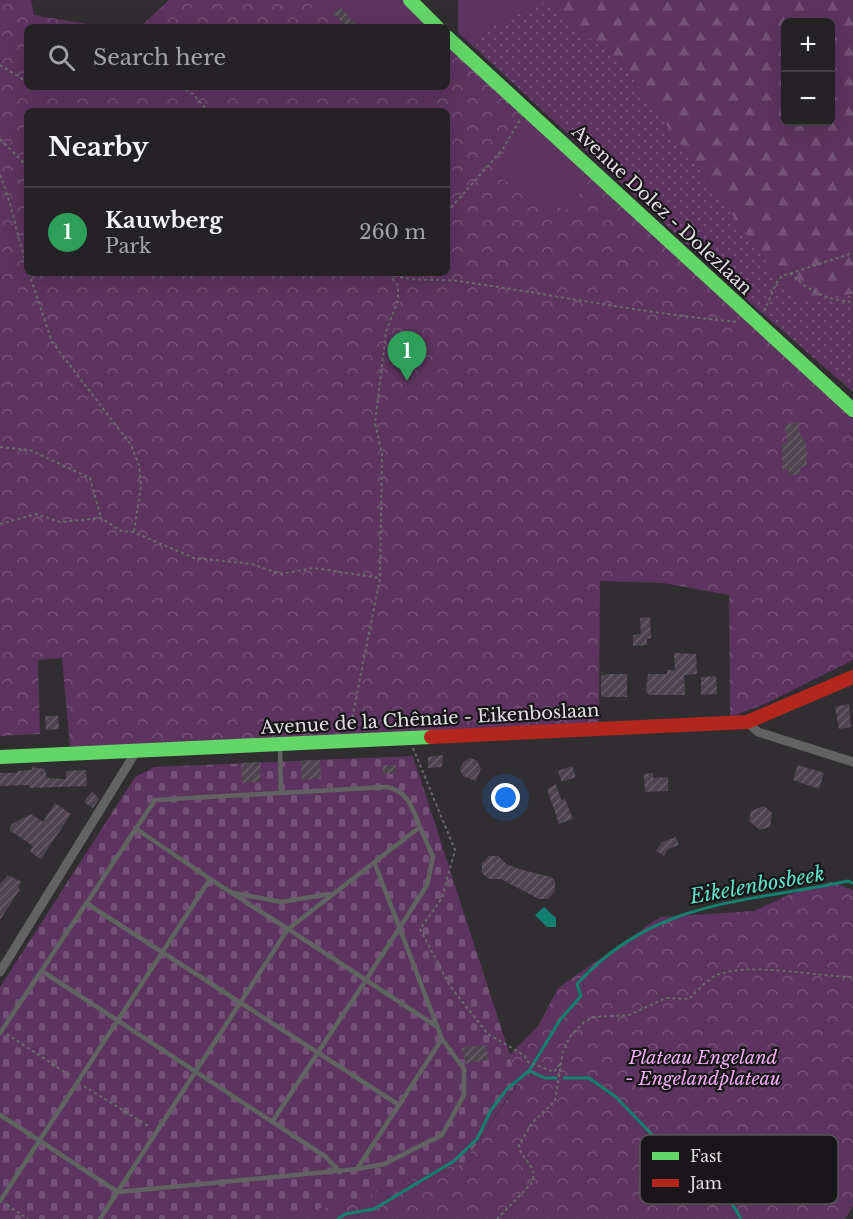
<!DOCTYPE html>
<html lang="en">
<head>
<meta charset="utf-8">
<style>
	body { margin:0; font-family:"Libre Baskerville",serif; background:#2d2a2d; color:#f1f3f6 }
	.controls { position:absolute; right:18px; top:18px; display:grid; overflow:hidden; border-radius:9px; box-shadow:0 6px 24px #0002 }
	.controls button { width:54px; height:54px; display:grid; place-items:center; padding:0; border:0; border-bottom:2px solid #423f42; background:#252225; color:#f1f3f6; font:30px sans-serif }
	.you { position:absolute; left:506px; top:798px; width:21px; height:21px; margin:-15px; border:4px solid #fff; border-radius:50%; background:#1a73e8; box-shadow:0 0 0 9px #1a73e833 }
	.badge { display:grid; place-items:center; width:39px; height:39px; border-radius:50%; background:#ea580c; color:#fff; font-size:20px; font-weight:700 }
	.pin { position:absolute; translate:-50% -50px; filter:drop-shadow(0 2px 3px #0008) }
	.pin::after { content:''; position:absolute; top:32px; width:21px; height:18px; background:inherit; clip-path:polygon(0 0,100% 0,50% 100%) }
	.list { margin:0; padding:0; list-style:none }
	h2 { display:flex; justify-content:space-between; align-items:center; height:78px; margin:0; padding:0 24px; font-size:26px }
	h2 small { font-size:20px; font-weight:400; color:#a3a4a7 }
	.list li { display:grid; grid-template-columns:39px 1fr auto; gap:18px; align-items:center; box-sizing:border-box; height:90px; padding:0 24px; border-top:2px solid #423f42 }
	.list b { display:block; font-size:22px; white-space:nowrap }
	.list p { margin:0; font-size:20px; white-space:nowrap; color:#a3a4a7 }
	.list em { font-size:20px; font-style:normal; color:#a3a4a7 }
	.icon { flex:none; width:33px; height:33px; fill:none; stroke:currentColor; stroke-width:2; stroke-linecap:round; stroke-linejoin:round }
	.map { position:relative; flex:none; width:853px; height:1219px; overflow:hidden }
	.search { position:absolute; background:#252225; box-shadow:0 6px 24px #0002; left:24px; top:24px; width:426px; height:66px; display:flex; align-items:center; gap:15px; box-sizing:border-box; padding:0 21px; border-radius:9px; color:#a3a4a7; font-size:22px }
	.panel { position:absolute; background:#252225; box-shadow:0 6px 24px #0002; left:24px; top:108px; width:426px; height:168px; border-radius:9px }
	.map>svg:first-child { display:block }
	.grass { fill:url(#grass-dots) }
	.forest { fill:url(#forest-firs); fill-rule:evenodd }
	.cemetery { fill:url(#cemetery-stones) }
	.park { fill:url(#park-crowns); fill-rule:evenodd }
	.garden { fill:#5d345f }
	.water { fill:#14806f }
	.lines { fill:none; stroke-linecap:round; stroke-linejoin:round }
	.stream { stroke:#14806f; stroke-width:3 }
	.building { fill:url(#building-hatch) }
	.path { stroke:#6b6a6c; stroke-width:2; stroke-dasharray:3 3; stroke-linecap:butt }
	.lane { stroke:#616262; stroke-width:4.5 }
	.street { stroke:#616262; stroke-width:9 }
	.fast { stroke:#63d668; stroke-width:14 }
	.jam { stroke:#b3261e; stroke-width:14 }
	.labels { text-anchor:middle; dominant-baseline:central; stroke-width:4.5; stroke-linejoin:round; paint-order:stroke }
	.street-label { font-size:18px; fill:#e3e0e3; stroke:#181618 }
	.park-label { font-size:18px; font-style:italic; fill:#f3acf5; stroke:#181618 }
	.water-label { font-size:20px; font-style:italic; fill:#5de4c9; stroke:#181618 }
	.key { fill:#181618; stroke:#555355; stroke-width:1.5 }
	.key-label { font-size:16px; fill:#e3e0e3 }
</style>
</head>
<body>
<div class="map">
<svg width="853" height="1219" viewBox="0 0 853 1219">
	<defs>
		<pattern id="grass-dots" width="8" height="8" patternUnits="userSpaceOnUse" patternTransform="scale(1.5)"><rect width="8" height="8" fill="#5d345f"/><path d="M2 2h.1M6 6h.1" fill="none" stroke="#745176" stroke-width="1.8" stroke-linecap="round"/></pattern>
		<pattern id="forest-firs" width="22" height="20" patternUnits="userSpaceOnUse" patternTransform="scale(1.5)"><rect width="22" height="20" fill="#5d345f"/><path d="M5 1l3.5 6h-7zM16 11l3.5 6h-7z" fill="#745176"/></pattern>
		<pattern id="cemetery-stones" width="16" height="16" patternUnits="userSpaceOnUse" patternTransform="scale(1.5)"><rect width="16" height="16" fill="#5d345f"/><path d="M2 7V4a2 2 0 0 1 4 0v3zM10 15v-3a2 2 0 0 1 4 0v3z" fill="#745176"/></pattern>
		<pattern id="park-crowns" width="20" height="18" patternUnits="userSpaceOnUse" patternTransform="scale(1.5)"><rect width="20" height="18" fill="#5d345f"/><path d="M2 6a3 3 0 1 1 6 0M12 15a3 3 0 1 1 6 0" fill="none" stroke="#745176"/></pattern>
		<pattern id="building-hatch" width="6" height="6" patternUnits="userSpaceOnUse" patternTransform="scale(1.5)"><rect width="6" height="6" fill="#4f4350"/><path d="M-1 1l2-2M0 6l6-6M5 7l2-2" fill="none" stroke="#685e69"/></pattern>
	</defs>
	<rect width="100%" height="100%" fill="#312e31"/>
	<!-- grass -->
	<path class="grass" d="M 542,1 L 620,61 L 794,299 L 853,294 L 853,392 L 754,306 L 474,47 L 491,27 Z"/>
	<!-- forest -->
	<path class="forest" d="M 539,0 L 853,0 L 853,294 L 794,300 L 620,61 ZM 786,22 L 830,22 L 830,122 L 786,122 Z"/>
	<!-- cemetery -->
	<path class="cemetery" d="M 413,756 L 510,1055 L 517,1084 L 463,1164 L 334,1206 L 258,1219 L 0,1219 L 0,987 L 135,777 L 154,767 Z"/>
	<!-- park -->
	<path class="park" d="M 0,0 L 31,0 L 34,15 L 105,27 L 27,27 L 27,87 L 447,87 L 447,44 L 853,417 L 853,660 L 767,703 L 730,717 L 729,595 L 663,583 L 600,581 L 599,723 L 70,748 L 62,658 L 38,660 L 40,734 L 0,736 ZM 27,111 L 447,111 L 447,273 L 27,273 Z
		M 169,0 L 403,0 L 429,27 L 140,27 Z
		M 831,882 L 853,890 L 853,1206 L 845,1219 L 258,1219 L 334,1206 L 463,1164 L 517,1085 L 510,1055 L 538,1026 L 558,988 L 660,917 L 754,911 L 791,894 Z"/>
	<!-- garden -->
	<path class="garden" d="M 326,0 L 403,0 L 429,27 L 342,27 Z
		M 458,0 L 539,0 L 542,1 L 491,27 L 474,47 L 458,33 Z
		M 527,117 L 593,176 L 566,210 L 490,174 Z"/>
	<!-- water -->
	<path class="water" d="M 544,907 L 556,918 L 556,927 L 547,927 L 535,915 Z"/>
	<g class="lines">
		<!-- stream -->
		<path class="stream" d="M 529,1071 L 545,1078 L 556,1078
			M 564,1078 L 589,1078 L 616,1097 L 659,1142 L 678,1155 L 709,1189 L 731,1202 L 741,1219
			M 338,1219 L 345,1214 L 374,1209 L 454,1161 L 477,1139 L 491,1110 L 507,1089 L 529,1071 L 560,1020 L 581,996 L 577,984 C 654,899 745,903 848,881 L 853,883"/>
	</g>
	<!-- building -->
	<path class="building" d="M 340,7 L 354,22 L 356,27 L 345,27 L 333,13 Z
		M 797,422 L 801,436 L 803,441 L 806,441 L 807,465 L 800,468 L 801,474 L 789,475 L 789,469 L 783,470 L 782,443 L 788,442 L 784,425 Z
		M 650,617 L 651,638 L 647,639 L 647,645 L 633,646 L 633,635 L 641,634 L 640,618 Z
		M 674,653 L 696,654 L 697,674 L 684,675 L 685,695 L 649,695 L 646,691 L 648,674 L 667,674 L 667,670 L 675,670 Z
		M 608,674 L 627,674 L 627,697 L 601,697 L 601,676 Z
		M 716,676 L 717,694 L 701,695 L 701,677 Z
		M 849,704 L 851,727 L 839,729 L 835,707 Z
		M 45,716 L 58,716 L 59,729 L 46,730 Z
		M 443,755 L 442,767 L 428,768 L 428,757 Z
		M 471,758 L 477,761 L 481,768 L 476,781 L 463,776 L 460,769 L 463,762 Z
		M 320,760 L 321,779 L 302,780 L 301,761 Z
		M 260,762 L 261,782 L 242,783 L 241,763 Z
		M 383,765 L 396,765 L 396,774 L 383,774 Z
		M 798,765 L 824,773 L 819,789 L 793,780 Z
		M 572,766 L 576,777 L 562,782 L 558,771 Z
		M 32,767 L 45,769 L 47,778 L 66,779 L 66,771 L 86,770 L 87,786 L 29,788 L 29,785 L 0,786 L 0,773 L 17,773 L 17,771 L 32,770 Z
		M 653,773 L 653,778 L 668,777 L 668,791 L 645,792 L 644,774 Z
		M 556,784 L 561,800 L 565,799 L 573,819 L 559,824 L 547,789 Z
		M 92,791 L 99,799 L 93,808 L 84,802 Z
		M 55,803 L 71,814 L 41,859 L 30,852 L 33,846 L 9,830 L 12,824 L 31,814 L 43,822 Z
		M 764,806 L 772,813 L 770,827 L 760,830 L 749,821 L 751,811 Z
		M 676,837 L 679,845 L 668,849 L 664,856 L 656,851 L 662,842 Z
		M 489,856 L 498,856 L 506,864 L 519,869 L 551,877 L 555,881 L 555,891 L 548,899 L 539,899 L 501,879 L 489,879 L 482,873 L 482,863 Z
		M 8,875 L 22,882 L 18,888 L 20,889 L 0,920 L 0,884 Z
		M 486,1045 L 489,1060 L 466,1064 L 461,1048 Z"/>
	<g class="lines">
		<!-- path -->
		<path class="path" d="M 0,65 L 27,82
			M 41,87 L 59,87
			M 180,87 L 193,94 L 208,111
			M 0,139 L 27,166
			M 0,175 C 12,204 17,236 27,266
			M 447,212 L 502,150 L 520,120
			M 29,273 L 52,342 L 131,445 L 139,465 L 141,486 L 134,531
			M 389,273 C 410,283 435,278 457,281 C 552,294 644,314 739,322
			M 790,273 C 810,292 826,300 853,302
			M 764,311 L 777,282 L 782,276 L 853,253
			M 0,447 L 30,450 L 90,478 L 101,518
			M 0,524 L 36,514 L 60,522 L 101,518 L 121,531 L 133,532 L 194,558 L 252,564 L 280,574 L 314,568 L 380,578
			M 350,729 L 380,578 L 382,454 L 375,423 L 386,332 L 398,300 L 398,286 L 388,273
			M 413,748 L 455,850 L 442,898 L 420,929 L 450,986 L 488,1034 L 524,1055 L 528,1062 L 554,1072 L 560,1064
			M 7,1034 L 72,1077
			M 84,1086 L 150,1127
			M 7,1205 L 28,1219
			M 497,1219 L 531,1184 L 534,1175 L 532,1168 L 520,1151 L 519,1145 L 532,1123 L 555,1101 L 563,1051 L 569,1038 L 584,1022 L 594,1017 L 629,1015 L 666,998 L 689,999 C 696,992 704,983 713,977 C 742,960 819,977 853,977"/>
		<!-- lane -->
		<path class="lane" d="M 280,746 L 281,791
			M 135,828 L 210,879
			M 234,893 L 281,902 L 329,894
			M 86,903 L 399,1105
			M 42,971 L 326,1157 L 340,1172
			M 0,1033 L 155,800 L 386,787 C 408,790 413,809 420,827 L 288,929 L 210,879 L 0,1201
			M 0,1115 L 118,1192 L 357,1169 L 442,1039 L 375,864
			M 272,1122 L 366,980 L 436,1026
			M 357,1169 L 384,1164 L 442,1135 L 464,1095 L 464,1069 L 442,1039
			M 100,1219 L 288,929 L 366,980 L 427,885 L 433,857 L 420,827"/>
		<!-- street -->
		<path class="street" d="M 747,722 L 758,732 L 853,762
			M 0,972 L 137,750"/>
		<!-- fast -->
		<path class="fast" d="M 410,0 L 437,27
			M 447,37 L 853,410
			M 0,757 L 431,737"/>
		<!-- jam -->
		<path class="jam" d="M 431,737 L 747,722 L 853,677"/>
	</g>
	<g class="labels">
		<!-- street labels -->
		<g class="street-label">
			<text transform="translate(662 210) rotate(43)">Avenue Dolez - Dolezlaan</text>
			<text transform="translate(430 719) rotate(-3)">Avenue de la Chênaie - Eikenboslaan</text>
		</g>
		<!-- park labels -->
		<g class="park-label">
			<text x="703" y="1058">Plateau Engeland<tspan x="703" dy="21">- Engelandplateau</tspan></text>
		</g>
		<!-- water labels -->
		<g class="water-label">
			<text transform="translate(757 885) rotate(-10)">Eikelenbosbeek</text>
		</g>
	</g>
	<!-- legend -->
	<rect x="640" y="1135" width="198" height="69" rx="9" class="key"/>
	<rect x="652" y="1152" width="27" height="8" fill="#63d668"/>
	<rect x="652" y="1179" width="27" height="8" fill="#b3261e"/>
	<g class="key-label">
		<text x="690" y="1162">Fast</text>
		<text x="690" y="1189">Jam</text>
	</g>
</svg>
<div class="controls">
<button>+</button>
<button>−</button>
</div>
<div class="you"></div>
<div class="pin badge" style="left:407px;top:381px;background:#2e9e5b">1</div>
<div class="search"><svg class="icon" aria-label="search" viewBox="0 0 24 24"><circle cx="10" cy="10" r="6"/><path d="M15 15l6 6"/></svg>Search here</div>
<section class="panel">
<h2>Nearby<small></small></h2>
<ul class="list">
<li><span class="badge" style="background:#2e9e5b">1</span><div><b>Kauwberg</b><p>Park</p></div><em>260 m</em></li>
</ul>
</section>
</div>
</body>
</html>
